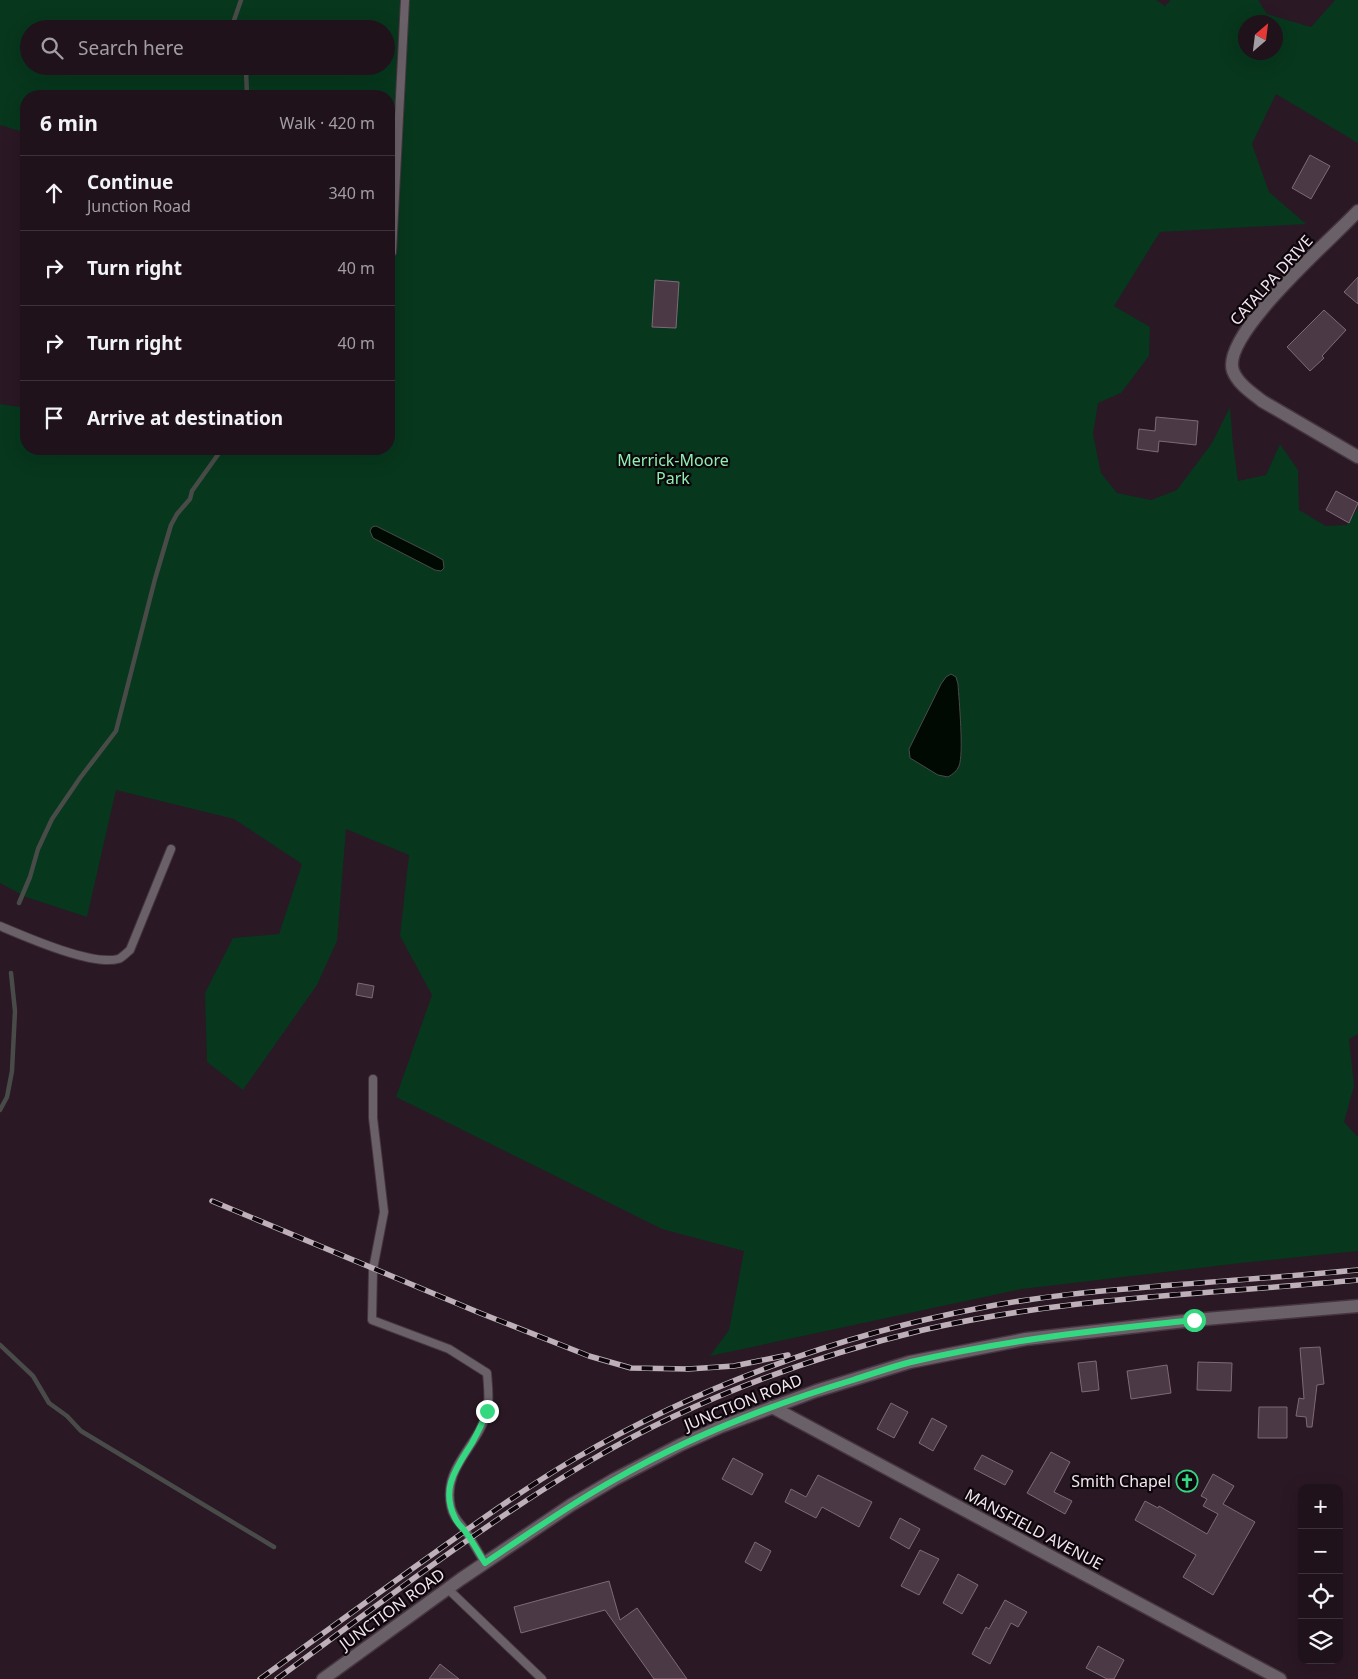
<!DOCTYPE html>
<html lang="en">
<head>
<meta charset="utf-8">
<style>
	body { margin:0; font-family:"Noto Sans",sans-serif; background:#2d2028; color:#f1f3f6 }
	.controls { position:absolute; right:15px; bottom:15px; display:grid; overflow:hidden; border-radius:10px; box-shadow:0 5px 20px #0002 }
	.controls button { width:45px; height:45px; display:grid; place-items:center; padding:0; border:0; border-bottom:1px solid #3d323a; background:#20121b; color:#f1f3f6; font:25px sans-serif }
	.compass { position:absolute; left:1238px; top:15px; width:45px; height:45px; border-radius:50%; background:#20121b; box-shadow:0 5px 20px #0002; rotate:28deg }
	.stop { position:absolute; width:15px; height:15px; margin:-11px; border:4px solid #34d881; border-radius:50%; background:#fff }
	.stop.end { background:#34d881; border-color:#fff; box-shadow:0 1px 5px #0008 }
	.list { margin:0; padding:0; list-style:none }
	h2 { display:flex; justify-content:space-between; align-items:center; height:65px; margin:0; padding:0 20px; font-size:21px }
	h2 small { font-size:16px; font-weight:400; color:#a29ea3 }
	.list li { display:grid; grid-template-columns:32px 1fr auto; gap:15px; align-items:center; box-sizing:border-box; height:75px; padding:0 20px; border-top:1px solid #3d323a }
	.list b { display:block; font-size:19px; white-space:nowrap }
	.list p { margin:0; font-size:16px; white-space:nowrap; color:#a29ea3 }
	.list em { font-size:16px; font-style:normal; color:#a29ea3 }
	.icon { flex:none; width:28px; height:28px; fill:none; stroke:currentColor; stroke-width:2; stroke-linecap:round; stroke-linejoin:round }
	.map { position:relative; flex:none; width:1358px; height:1679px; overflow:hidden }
	.search { position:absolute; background:#20121b; box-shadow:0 5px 20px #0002; left:20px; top:20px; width:375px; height:55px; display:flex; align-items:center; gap:12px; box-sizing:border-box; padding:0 18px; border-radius:28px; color:#a29ea3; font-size:19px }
	.panel { position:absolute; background:#20121b; box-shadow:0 5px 20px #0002; left:20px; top:90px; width:375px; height:365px; border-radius:20px }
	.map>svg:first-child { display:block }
	.green { fill:#07371d; fill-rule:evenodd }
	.water { fill:#000902; stroke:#494b49 }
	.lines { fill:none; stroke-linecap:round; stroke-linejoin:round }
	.stream { stroke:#494b49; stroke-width:4.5 }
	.building { fill:#4c3946; stroke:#7f6978 }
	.service-casing { stroke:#463540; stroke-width:10 }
	.minor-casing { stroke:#463540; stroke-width:15 }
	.tertiary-casing { stroke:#463540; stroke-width:15 }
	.service { stroke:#6a6067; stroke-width:8 }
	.minor { stroke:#6a6067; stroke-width:12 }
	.tertiary { stroke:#6a6067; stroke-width:12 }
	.rail-casing { stroke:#beb0b9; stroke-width:5.5 }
	.rail { stroke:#0d060b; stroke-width:4; stroke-dasharray:11; stroke-linecap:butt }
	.route { stroke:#34d881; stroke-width:6 }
	.labels { text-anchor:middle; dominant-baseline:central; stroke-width:4.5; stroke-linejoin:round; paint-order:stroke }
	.street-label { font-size:16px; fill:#f2e5ee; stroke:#0d060b }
	.park-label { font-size:16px; fill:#8defb0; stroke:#0d060b }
	.poi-label { font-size:16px; fill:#f2e5ee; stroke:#0d060b; text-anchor:end }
</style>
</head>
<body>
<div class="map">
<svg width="1358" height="1679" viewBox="0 0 1358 1679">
	<rect width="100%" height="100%" fill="#2a1824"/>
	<!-- green -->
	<path class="green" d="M 0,0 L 1156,0 L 1165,6 L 1171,0 L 1258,0 L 1267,14 L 1311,27 L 1335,0 L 1358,0 L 1358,143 L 1276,94 L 1252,144 L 1269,192 L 1306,224 L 1160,232 L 1114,306 L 1150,327 L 1149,356 L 1121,393 L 1098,403 L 1093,434 L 1101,473 L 1117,493 L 1151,500 L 1177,490 L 1212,443 L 1230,407 L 1233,444 L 1238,481 L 1266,475 L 1280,444 L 1298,470 L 1299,510 L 1326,526 L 1347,525 L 1358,508 L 1358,1034 L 1349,1039 L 1354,1086 L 1344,1122 L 1358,1137 L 1358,1251 L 1241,1263 L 1022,1289 L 710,1356 L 729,1330 L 744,1251 L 662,1229 L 396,1097 L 432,995 L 400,936 L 409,855 L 346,829 L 337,941 L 317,985 L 243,1090 L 207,1062 L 205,993 L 233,938 L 279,934 L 302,864 L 234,819 L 116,790 L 87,917 L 26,897 L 0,883 L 0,404 L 26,408 L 26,449 L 389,449 L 389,96 L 26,96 L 26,133 L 0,125 ZM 1246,22 L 1276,22 L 1276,52 L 1246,52 ZM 29,29 L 386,29 L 386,66 L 29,66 Z"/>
	<!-- water -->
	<path class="water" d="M 376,526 L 434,555 L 443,560 L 444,568 L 441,571 L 435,570 L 373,538 L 370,531 L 372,527 Z
		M 951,674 L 956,677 L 958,684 C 959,700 964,754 959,766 C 957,771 953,774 948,777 L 938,775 L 910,758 L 909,749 L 941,684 L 946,677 Z"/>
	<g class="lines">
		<!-- stream -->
		<path class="stream" d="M 231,29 L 241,0
			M 243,66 L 246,70 L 247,96
			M 19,903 L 30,877 L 38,849 L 52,819 L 80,778 L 116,731 L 155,579 L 171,525 L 177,514 L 190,499 L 192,491 L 222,449
			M 0,1110 L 7,1097 L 12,1071 L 15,1011 L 11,973
			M 0,1345 L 33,1376 L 49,1403 L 67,1416 L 81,1431 L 274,1547"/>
	</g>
	<!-- building -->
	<path class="building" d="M 1310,155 L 1330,166 L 1311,199 L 1292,188 Z
		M 1358,277 L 1358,304 L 1344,292 Z
		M 655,280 L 679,282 L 676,328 L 652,327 Z
		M 1324,310 L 1346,330 L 1322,356 L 1324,358 L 1310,371 L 1287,347 Z
		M 1156,417 L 1198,421 L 1196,445 L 1159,441 L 1158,452 L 1137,449 L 1139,429 L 1155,431 Z
		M 1336,491 L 1358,503 L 1349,523 L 1326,510 Z
		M 358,983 L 374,986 L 372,998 L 356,995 Z
		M 1320,1347 L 1324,1384 L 1317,1385 L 1312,1427 L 1307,1427 L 1306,1417 L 1296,1416 L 1299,1398 L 1304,1399 L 1300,1348 Z
		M 1096,1361 L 1099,1390 L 1082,1392 L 1078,1363 Z
		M 1198,1362 L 1232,1363 L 1231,1391 L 1197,1390 Z
		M 1167,1365 L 1171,1393 L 1131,1399 L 1127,1371 Z
		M 891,1403 L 908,1412 L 894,1438 L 877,1429 Z
		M 1259,1407 L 1287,1407 L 1287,1438 L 1258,1438 Z
		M 932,1418 L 947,1426 L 933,1451 L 919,1443 Z
		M 1051,1452 L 1070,1462 L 1054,1492 L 1072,1501 L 1065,1514 L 1027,1493 Z
		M 982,1455 L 1013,1471 L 1005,1485 L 974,1469 Z
		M 733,1458 L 763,1474 L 752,1495 L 722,1479 Z
		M 1213,1474 L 1234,1486 L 1223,1504 L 1255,1522 L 1213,1595 L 1183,1577 L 1196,1555 L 1135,1520 L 1145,1501 L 1158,1508 L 1159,1506 L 1207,1534 L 1218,1514 L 1203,1506 L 1207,1499 L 1201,1496 Z
		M 818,1475 L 872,1502 L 859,1527 L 822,1507 L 816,1518 L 785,1502 L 791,1489 L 806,1497 Z
		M 900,1518 L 920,1529 L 909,1549 L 890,1538 Z
		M 755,1542 L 771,1551 L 761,1571 L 745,1562 Z
		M 920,1550 L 939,1559 L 919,1595 L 901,1586 Z
		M 958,1574 L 978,1585 L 962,1614 L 943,1603 Z
		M 609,1581 L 620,1620 L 637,1608 L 687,1679 L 654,1679 L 605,1610 L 521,1633 L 514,1607 Z
		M 1005,1600 L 1027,1612 L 1018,1627 L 1011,1623 L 990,1664 L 972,1654 L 986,1627 L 989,1629 Z
		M 1098,1646 L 1124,1660 L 1114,1679 L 1107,1679 L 1086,1668 Z
		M 440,1664 L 459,1679 L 429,1679 Z"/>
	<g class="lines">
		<!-- service casing -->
		<g class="service-casing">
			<path id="service" d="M 392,252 L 405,0
				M 0,926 C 26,937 92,966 118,959 C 122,958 126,953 130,950 L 171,849
				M 373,1079 L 373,1118 L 384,1212 L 373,1269 L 372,1320 L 449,1349 L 487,1373 C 488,1386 490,1400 487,1412 C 478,1447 442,1467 451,1507 C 453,1517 459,1522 465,1530 C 472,1541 478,1552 485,1563
				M 448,1589 L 542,1679"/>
		</g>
		<!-- minor casing -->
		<g class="minor-casing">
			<path id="minor" d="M 1358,211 C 1333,238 1220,335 1233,371 C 1238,384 1252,393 1262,401 L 1358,457
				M 772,1407 L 1280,1679"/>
		</g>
		<!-- tertiary casing -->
		<g class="tertiary-casing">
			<path id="tertiary" d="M 323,1679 L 461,1579 L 571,1505 L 615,1479 L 680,1445 L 720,1427 L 816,1391 L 910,1362 L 1026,1339 L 1194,1320 L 1358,1306"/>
		</g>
		<!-- service -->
		<use href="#service" class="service"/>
		<!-- minor -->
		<use href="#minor" class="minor"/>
		<!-- tertiary -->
		<use href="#tertiary" class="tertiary"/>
		<!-- rail casing -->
		<g class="rail-casing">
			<path id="rail" d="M 212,1201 L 480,1313 L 589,1356 L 631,1368 L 688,1369 L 734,1366 L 788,1355
				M 260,1679 C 312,1641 364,1604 416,1566 C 468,1529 520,1491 576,1458 C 700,1386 839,1335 980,1308 C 1040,1296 1100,1291 1160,1286 C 1226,1281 1292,1276 1358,1270
				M 277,1679 C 379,1604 479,1527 588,1462 C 691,1401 806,1358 923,1330 C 1065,1297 1213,1294 1358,1280"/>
		</g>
		<!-- rail -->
		<use href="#rail" class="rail"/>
	</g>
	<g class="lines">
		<!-- route -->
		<path class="route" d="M 487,1411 C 483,1422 478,1432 472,1443 C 457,1467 440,1488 455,1518 C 457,1523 461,1526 464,1530 C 472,1540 478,1552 485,1563 C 528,1534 569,1505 614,1480 C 689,1437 770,1405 853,1380 C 872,1374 891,1367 911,1362 C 1004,1340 1099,1330 1194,1320"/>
	</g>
	<!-- icons -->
	<defs>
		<g id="church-ring" transform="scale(1.125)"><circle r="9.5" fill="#0d060b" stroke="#34d881" stroke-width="1.5"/><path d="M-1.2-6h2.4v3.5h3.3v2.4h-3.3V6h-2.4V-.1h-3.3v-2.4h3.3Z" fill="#34d881"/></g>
	</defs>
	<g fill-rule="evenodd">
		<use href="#church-ring" x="1187" y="1481"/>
	</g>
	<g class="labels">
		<!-- street labels -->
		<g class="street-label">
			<text transform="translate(1271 280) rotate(-48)">CATALPA DRIVE</text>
			<text transform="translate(743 1402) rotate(-22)">JUNCTION ROAD</text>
			<text transform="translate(1034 1529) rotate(28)">MANSFIELD AVENUE</text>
			<text transform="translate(392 1609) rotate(-36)">JUNCTION ROAD</text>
		</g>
		<!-- park labels -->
		<g class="park-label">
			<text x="673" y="460">Merrick-Moore<tspan x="673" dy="18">Park</tspan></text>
		</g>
		<!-- poi labels -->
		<g class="poi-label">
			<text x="1171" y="1481">Smith Chapel</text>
		</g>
	</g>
</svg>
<div class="controls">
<button>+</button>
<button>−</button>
<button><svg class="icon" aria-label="locate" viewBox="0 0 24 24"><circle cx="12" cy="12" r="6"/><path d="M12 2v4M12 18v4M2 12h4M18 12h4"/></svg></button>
<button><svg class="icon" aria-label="layers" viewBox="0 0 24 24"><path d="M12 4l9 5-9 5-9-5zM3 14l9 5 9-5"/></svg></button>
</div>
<svg class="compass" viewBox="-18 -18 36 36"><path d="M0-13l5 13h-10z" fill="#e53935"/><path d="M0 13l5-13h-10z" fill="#a29ea3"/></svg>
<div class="stop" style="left:1194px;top:1320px"></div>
<div class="stop end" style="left:487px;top:1411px"></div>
<div class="search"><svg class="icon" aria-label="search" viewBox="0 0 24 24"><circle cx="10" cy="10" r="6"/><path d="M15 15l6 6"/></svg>Search here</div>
<section class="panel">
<h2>6 min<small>Walk · 420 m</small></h2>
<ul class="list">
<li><svg class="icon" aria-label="ahead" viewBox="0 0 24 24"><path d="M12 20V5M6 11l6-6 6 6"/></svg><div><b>Continue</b><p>Junction Road</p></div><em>340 m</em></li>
<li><svg class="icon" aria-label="right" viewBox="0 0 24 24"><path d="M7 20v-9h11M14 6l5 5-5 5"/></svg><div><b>Turn right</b></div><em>40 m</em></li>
<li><svg class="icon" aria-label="right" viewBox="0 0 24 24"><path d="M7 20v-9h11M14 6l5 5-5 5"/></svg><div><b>Turn right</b></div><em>40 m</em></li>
<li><svg class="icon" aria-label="arrive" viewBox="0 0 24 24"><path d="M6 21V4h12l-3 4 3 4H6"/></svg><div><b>Arrive at destination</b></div></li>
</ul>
</section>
</div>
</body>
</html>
